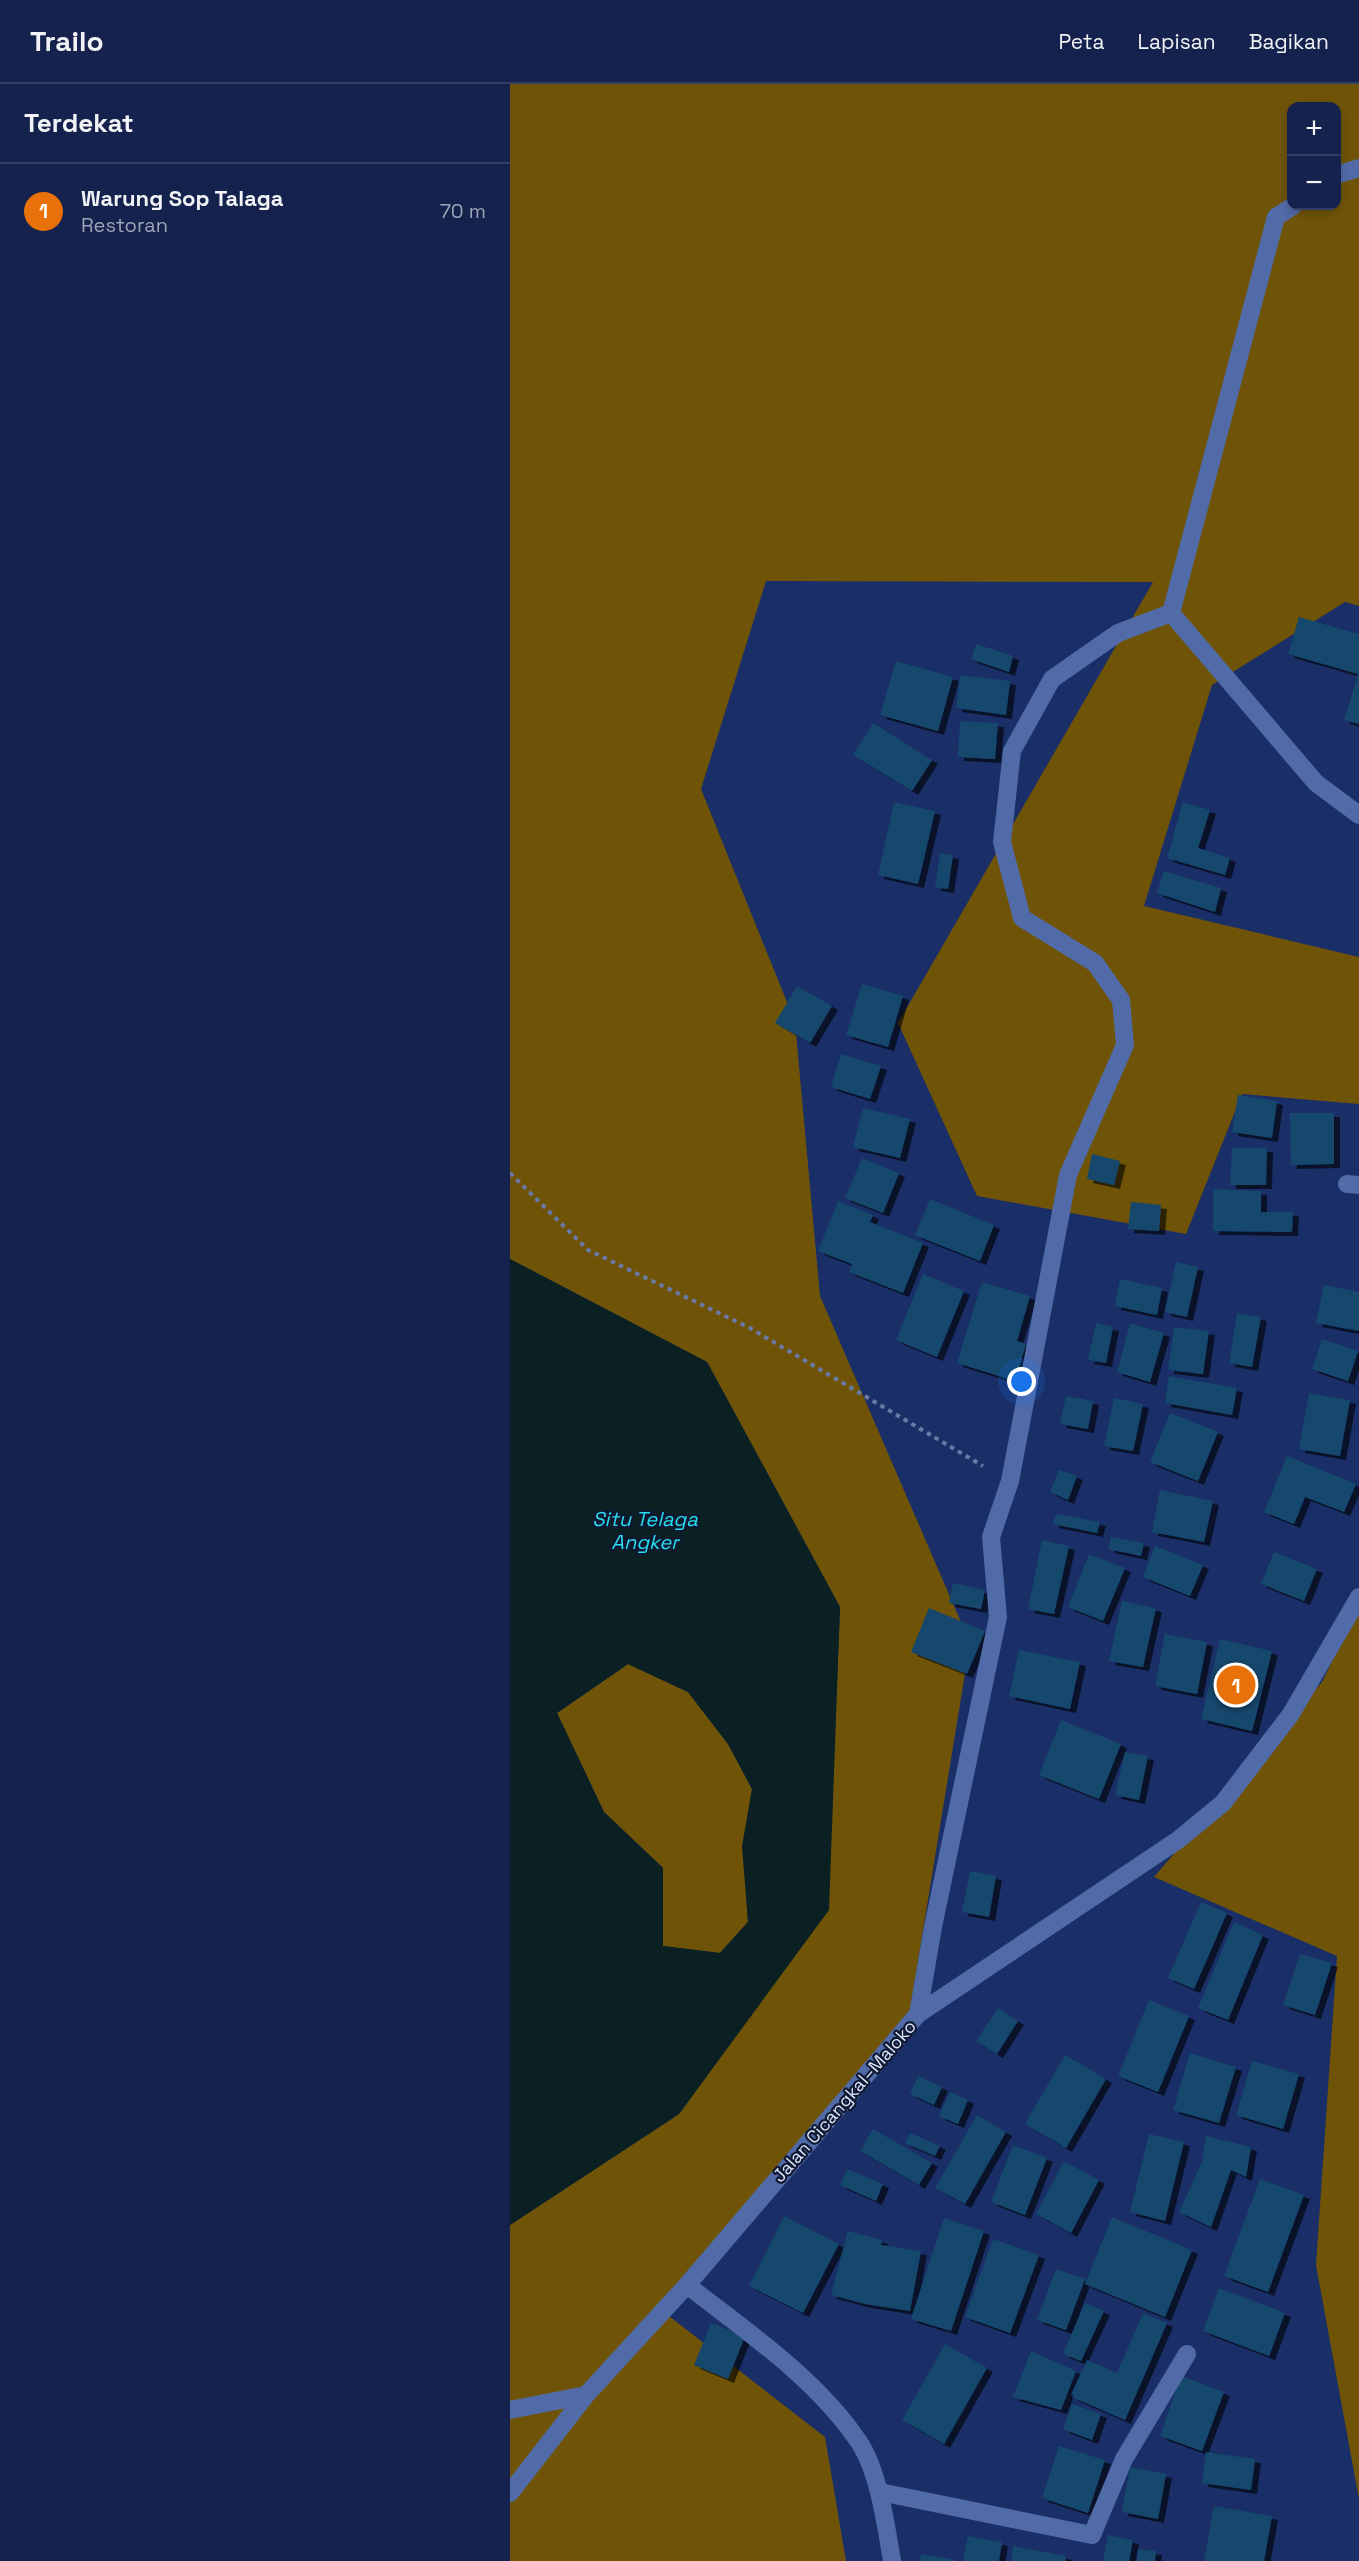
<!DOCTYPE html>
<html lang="id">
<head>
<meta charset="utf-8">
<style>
	body { margin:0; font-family:"Space Grotesk",sans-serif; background:#212f57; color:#f1f3f6 }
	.controls { position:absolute; right:18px; top:18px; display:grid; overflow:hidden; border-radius:12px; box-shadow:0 3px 9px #0003 }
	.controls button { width:54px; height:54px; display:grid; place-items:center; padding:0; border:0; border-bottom:2px solid #333f65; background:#14224d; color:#f1f3f6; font:30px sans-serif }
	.you { position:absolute; left:512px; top:1298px; width:21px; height:21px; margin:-15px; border:4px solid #fff; border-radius:50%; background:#1a73e8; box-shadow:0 0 0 9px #1a73e833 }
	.badge { display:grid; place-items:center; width:39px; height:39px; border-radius:50%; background:#ea580c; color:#fff; font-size:20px; font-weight:700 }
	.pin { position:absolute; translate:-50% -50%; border:3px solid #fff; box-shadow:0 2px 6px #0006 }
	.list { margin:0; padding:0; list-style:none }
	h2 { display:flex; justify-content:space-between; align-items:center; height:78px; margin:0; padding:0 24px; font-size:26px }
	h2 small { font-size:20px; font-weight:400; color:#9da4b6 }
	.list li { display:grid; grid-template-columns:39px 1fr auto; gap:18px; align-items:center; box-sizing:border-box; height:96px; padding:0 24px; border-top:2px solid #333f65 }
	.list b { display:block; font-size:22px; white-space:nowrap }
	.list p { margin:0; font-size:20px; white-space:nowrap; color:#9da4b6 }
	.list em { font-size:20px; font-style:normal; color:#9da4b6 }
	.map { position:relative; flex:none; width:849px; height:2477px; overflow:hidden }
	header { display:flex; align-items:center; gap:36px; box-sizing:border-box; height:84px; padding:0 30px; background:#14224d; border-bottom:2px solid #333f65 }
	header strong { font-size:28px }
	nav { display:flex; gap:33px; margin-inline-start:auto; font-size:21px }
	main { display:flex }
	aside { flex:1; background:#14224d }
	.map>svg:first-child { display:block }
	.green { fill:#6f5408; fill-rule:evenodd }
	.water { fill:#0a2022; fill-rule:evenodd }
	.building { fill:#15476d; filter:url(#shadow) }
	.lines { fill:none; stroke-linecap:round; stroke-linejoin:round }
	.path { stroke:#6979a3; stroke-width:4; stroke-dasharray:4.5 4.5; stroke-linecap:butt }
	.minor { stroke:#516ba9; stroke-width:18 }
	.labels { text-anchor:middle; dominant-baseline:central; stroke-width:4.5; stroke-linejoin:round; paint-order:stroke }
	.street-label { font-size:18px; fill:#dce5fb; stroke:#0f1932 }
	.water-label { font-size:20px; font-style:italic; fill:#28ddf0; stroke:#0f1932 }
</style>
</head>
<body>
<header>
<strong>Trailo</strong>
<nav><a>Peta</a><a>Lapisan</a><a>Bagikan</a></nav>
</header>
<main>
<aside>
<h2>Terdekat<small></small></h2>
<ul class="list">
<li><span class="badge" style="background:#e8710a">1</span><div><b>Warung Sop Talaga</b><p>Restoran</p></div><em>70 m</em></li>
</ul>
</aside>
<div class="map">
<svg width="849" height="2477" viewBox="0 0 849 2477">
	<defs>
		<filter id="shadow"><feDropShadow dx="6" dy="4" stdDeviation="0" flood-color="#0009"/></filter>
	</defs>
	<rect width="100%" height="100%" fill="#1a2e67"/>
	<!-- green -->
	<path class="green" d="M 0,0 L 849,0 L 849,522 L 835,518 L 702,601 L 634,822 L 849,873 L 849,1020 L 732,1010 L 676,1150 L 467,1112 L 388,939 L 643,498 L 256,497 L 191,705 L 285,938 L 310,1212 L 460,1559 L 400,1926 L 155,2229 L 315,2353 L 336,2477 L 0,2477 L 0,2141 L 169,2030 L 318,1826 L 330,1523 L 197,1278 L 0,1175 ZM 782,22 L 826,22 L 826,122 L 782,122 Z
		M 849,1522 L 849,2415 L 806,2181 L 827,1872 L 644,1793 L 812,1598 Z
		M 118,1580 L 178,1608 L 218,1660 L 242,1705 L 233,1762 L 238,1838 L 210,1869 L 153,1862 L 153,1784 L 94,1728 L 47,1629 Z"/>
	<!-- water -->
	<path class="water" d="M 0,1175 L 197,1278 L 330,1523 L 319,1826 L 169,2030 L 0,2141 ZM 118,1580 L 178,1608 L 218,1660 L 242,1705 L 232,1762 L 238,1838 L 210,1869 L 153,1862 L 153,1784 L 94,1728 L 47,1629 Z"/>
	<!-- building -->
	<path class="building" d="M 789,533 L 849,550 L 849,640 L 834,636 L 848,590 L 778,570 Z
		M 466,560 L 503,572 L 499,588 L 461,575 Z
		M 386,577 L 443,593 L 428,647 L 370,631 Z
		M 450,591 L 500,597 L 496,631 L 446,624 Z
		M 450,637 L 488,639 L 485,675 L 448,673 Z
		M 363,639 L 422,676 L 402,707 L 343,671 Z
		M 384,718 L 425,727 L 408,800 L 368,791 Z
		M 673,718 L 700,726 L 688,764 L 720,774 L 715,791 L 657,774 Z
		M 430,769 L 443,771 L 438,805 L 425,803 Z
		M 654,787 L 711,804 L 705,828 L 647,809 Z
		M 352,900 L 393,912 L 378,963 L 336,951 Z
		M 287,902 L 322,922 L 300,959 L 265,939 Z
		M 331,970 L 371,982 L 360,1015 L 321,1003 Z
		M 728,1011 L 767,1017 L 762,1054 L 722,1048 Z
		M 353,1024 L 400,1035 L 390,1074 L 343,1063 Z
		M 780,1029 L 824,1029 L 824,1080 L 781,1081 Z
		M 722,1064 L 757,1064 L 756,1101 L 720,1101 Z
		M 582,1070 L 610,1077 L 604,1101 L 577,1095 Z
		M 352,1074 L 389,1089 L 373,1129 L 335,1114 Z
		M 703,1105 L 751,1107 L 751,1128 L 783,1128 L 782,1148 L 703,1147 Z
		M 420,1115 L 484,1141 L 470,1177 L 405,1151 Z
		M 328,1117 L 363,1131 L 360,1138 L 413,1159 L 393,1209 L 339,1188 L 342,1180 L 308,1167 Z
		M 621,1118 L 651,1121 L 649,1147 L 618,1145 Z
		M 666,1178 L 688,1183 L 677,1233 L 655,1228 Z
		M 413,1190 L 454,1207 L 427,1273 L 386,1256 Z
		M 610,1195 L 652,1204 L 647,1231 L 605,1222 Z
		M 472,1198 L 520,1212 L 507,1257 L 516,1260 L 505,1297 L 447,1279 Z
		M 814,1201 L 849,1208 L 849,1247 L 806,1239 Z
		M 727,1229 L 751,1233 L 742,1283 L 719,1279 Z
		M 586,1239 L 603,1243 L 596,1279 L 578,1276 Z
		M 620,1239 L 654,1249 L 640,1298 L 607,1288 Z
		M 664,1243 L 699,1247 L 693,1290 L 658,1286 Z
		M 812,1255 L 848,1267 L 838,1297 L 802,1285 Z
		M 659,1292 L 727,1304 L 722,1331 L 655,1319 Z
		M 799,1309 L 840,1316 L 830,1372 L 789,1365 Z
		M 556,1312 L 583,1317 L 578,1345 L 550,1340 Z
		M 604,1314 L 633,1320 L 623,1367 L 594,1362 Z
		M 660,1329 L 708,1348 L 688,1397 L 640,1378 Z
		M 777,1372 L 846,1400 L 834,1428 L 795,1413 L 784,1440 L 754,1428 Z
		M 549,1386 L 567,1392 L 558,1416 L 540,1408 Z
		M 650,1406 L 703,1417 L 694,1458 L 642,1448 Z
		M 546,1430 L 590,1438 L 587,1449 L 543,1440 Z
		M 601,1453 L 634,1459 L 631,1472 L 598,1465 Z
		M 532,1456 L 559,1462 L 544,1530 L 518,1525 Z
		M 645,1462 L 693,1481 L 680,1512 L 633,1493 Z
		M 764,1468 L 807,1485 L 794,1517 L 751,1500 Z
		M 579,1470 L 615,1484 L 593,1537 L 558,1523 Z
		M 443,1499 L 475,1506 L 471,1525 L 439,1519 Z
		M 612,1517 L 646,1524 L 633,1583 L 599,1577 Z
		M 419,1524 L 475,1547 L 457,1590 L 401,1568 Z
		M 655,1550 L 697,1558 L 687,1610 L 645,1602 Z
		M 710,1555 L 762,1567 L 742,1647 L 691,1635 Z
		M 509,1566 L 570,1578 L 560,1625 L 499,1612 Z
		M 551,1636 L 611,1660 L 589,1715 L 529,1691 Z
		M 615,1668 L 638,1672 L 629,1716 L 605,1711 Z
		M 460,1787 L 486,1792 L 479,1833 L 452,1828 Z
		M 691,1818 L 717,1829 L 684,1905 L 658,1894 Z
		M 724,1838 L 753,1851 L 718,1936 L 688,1924 Z
		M 790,1870 L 822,1879 L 805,1931 L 773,1921 Z
		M 639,1916 L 679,1932 L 648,2008 L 608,1992 Z
		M 488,1924 L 508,1937 L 487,1970 L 466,1957 Z
		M 680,1969 L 726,1983 L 709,2039 L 663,2026 Z
		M 555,1971 L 596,1995 L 556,2064 L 515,2040 Z
		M 742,1977 L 789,1990 L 773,2045 L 726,2031 Z
		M 408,1992 L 432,2003 L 424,2021 L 400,2010 Z
		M 440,2008 L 458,2016 L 448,2040 L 429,2032 Z
		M 467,2031 L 496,2048 L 455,2120 L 425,2104 Z
		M 363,2045 L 422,2079 L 409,2101 L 350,2067 Z
		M 400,2049 L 430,2062 L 425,2072 L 395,2059 Z
		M 639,2050 L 674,2058 L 655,2137 L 620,2128 Z
		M 696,2052 L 741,2063 L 736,2093 L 721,2086 L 701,2143 L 669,2128 L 692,2078 Z
		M 503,2061 L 537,2074 L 515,2131 L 481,2118 Z
		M 554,2077 L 589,2096 L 561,2149 L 526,2130 Z
		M 337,2085 L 373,2100 L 366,2117 L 330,2101 Z
		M 750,2095 L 794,2111 L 758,2208 L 714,2192 Z
		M 274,2132 L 329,2160 L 293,2229 L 239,2202 Z
		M 602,2133 L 682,2166 L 655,2233 L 575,2200 Z
		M 434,2134 L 474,2147 L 441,2247 L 401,2235 Z
		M 338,2147 L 372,2156 L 371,2161 L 411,2167 L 400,2227 L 355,2220 L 321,2211 Z
		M 483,2155 L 529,2171 L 500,2249 L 455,2233 Z
		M 546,2185 L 575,2195 L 556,2246 L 527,2236 Z
		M 709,2204 L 775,2229 L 759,2272 L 693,2247 Z
		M 575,2219 L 594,2227 L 571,2277 L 553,2270 Z
		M 633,2229 L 657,2239 L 615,2336 L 562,2313 L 564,2311 L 561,2311 L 577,2276 L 607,2289 Z
		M 201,2239 L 235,2252 L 218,2295 L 184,2281 Z
		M 435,2260 L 477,2284 L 434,2360 L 392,2336 Z
		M 521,2267 L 566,2287 L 551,2326 L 503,2313 Z
		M 671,2292 L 714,2308 L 692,2367 L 650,2352 Z
		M 562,2320 L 591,2330 L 582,2356 L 553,2345 Z
		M 549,2362 L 595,2376 L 578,2429 L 532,2414 Z
		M 696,2368 L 745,2375 L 741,2406 L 692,2399 Z
		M 620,2383 L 656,2390 L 648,2435 L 612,2428 Z
		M 704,2422 L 762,2432 L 754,2477 L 694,2477 Z
		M 598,2451 L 623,2456 L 619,2477 L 593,2477 Z
		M 458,2452 L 492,2458 L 489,2477 L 453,2477 Z
		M 503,2462 L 556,2472 L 555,2477 L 501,2477 Z
		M 628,2465 L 646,2467 L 645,2477 L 627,2477 Z
		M 411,2470 L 445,2476 L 445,2477 L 410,2477 Z"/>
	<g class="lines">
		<!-- path -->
		<path class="path" d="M 0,1089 L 78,1166 L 240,1244 L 473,1382"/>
		<!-- minor -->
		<path class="minor" d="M 826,91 L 849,84
			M 661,529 L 806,699 L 849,731
			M 837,1100 L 849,1101
			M 408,1930 L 423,1843 L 488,1533 L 481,1453 L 500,1397 L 558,1091 L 615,961 L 611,916 L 585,879 L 512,834 L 492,758 L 502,667 L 542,595 L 608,549 L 661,529 L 766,133 L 783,122
			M 177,2201 C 237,2248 306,2294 349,2358 C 369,2388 376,2442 382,2477
			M 0,2326 L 76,2311
			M 370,2408 L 582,2451 L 614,2375 L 677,2270
			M 0,2409 L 76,2311 L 177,2201 L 408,1930 L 668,1756 L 713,1719 L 781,1630 L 849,1513"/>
	</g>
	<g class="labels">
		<!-- street labels -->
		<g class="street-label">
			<text transform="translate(334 2017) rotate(-49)">Jalan Cicangkal–Maloko</text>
		</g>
		<!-- water labels -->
		<g class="water-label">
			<text x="135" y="1435">Situ Telaga<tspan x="135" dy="23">Angker</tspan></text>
		</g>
	</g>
</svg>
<div class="controls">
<button>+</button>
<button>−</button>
</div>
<div class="you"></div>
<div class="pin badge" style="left:726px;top:1601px;background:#e8710a">1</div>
</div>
</main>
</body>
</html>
